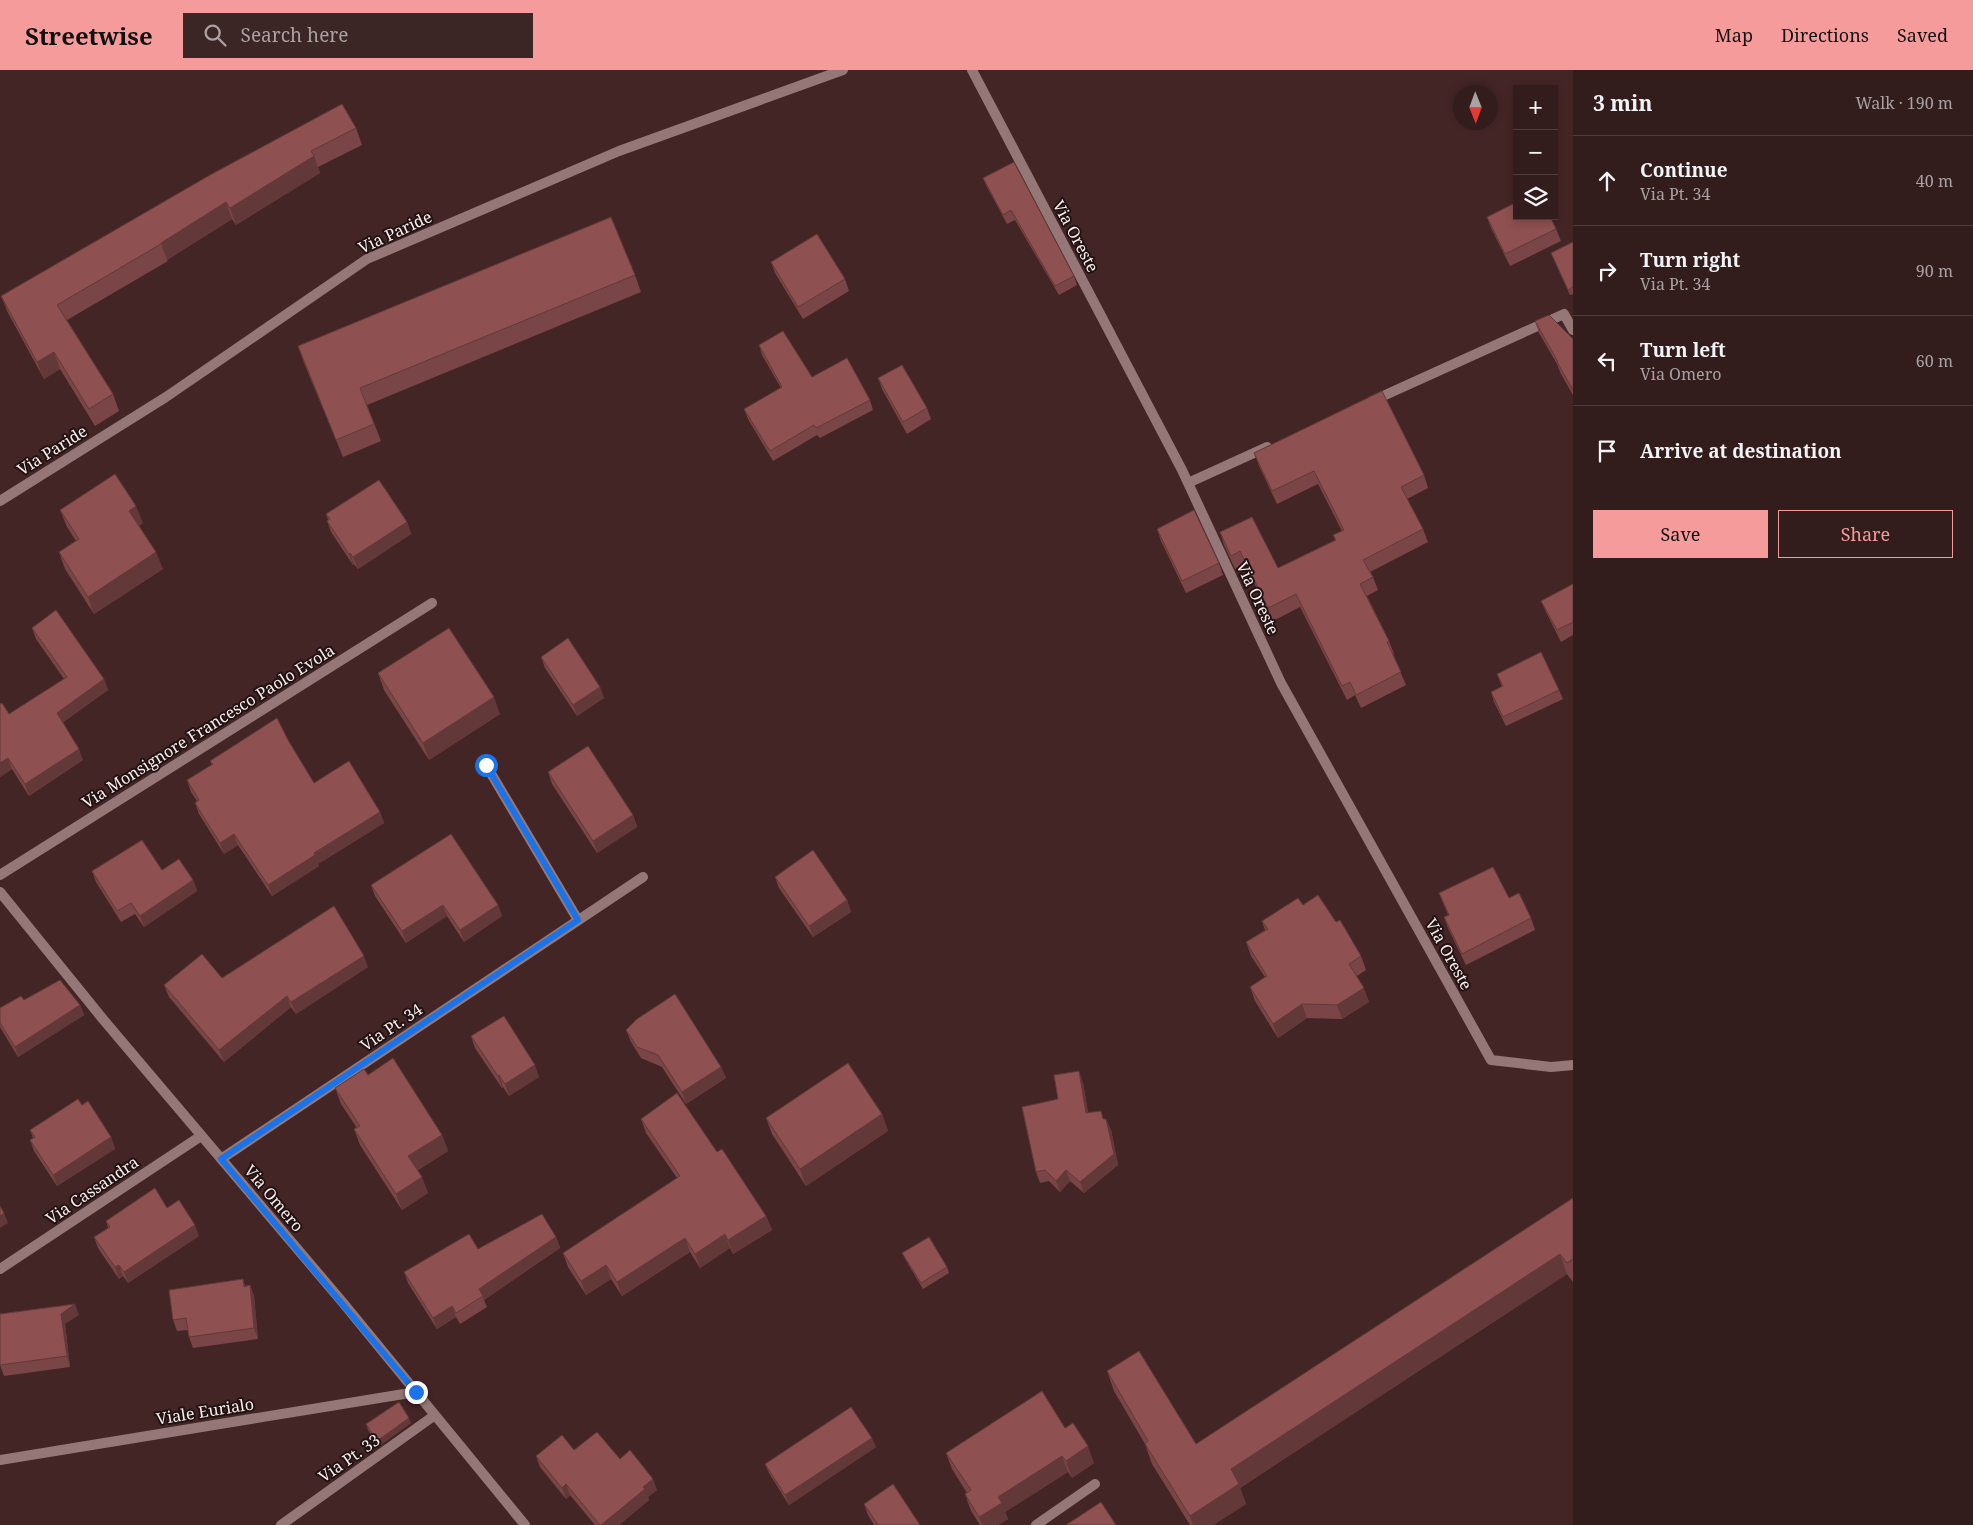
<!DOCTYPE html>
<html lang="en">
<head>
<meta charset="utf-8">
<style>
	body { margin:0; font-family:"Noto Serif",serif; background:#3b2525; color:#f1f3f6 }
	.controls { position:absolute; right:15px; top:15px; display:grid; overflow:hidden; border-radius:0px; box-shadow:0 2px 8px #0003 }
	.controls button { width:45px; height:45px; display:grid; place-items:center; padding:0; border:0; border-bottom:1px solid #4e3a3b; background:#331c1c; color:#f1f3f6; font:25px sans-serif }
	.compass { position:absolute; left:1453px; top:15px; width:45px; height:45px; border-radius:50%; background:#331c1c; box-shadow:0 2px 8px #0003; rotate:179deg }
	.stop { position:absolute; width:15px; height:15px; margin:-11px; border:4px solid #1a73e8; border-radius:50%; background:#fff }
	.stop.end { background:#1a73e8; border-color:#fff; box-shadow:0 1px 5px #0008 }
	.list { margin:0; padding:0; list-style:none }
	h2 { display:flex; justify-content:space-between; align-items:center; height:65px; margin:0; padding:0 20px; font-size:21px }
	h2 small { font-size:16px; font-weight:400; color:#a9a1a3 }
	.list li { display:grid; grid-template-columns:32px 1fr auto; gap:15px; align-items:center; box-sizing:border-box; height:90px; padding:0 20px; border-top:1px solid #4e3a3b }
	.list b { display:block; font-size:19px; white-space:nowrap }
	.list p { margin:0; font-size:16px; white-space:nowrap; color:#a9a1a3 }
	.list em { font-size:16px; font-style:normal; color:#a9a1a3 }
	.actions { display:flex; gap:10px; padding:15px 20px }
	.actions a { flex:1; padding:11px 0; border:1px solid #f59b9c; border-radius:0px; text-align:center; font-size:18px; color:#f59b9c }
	.actions .main { background:#f59b9c; color:#111 }
	.icon { flex:none; width:28px; height:28px; fill:none; stroke:currentColor; stroke-width:2; stroke-linecap:round; stroke-linejoin:round }
	.map { position:relative; flex:none; width:1573px; height:1455px; overflow:hidden }
	header { display:flex; align-items:center; gap:30px; box-sizing:border-box; height:70px; padding:0 25px; background:#f59b9c; color:#111 }
	header strong { font-size:24px }
	nav { display:flex; gap:28px; margin-inline-start:auto; font-size:18px }
	.search { width:350px; height:45px; background:#3b2525; display:flex; align-items:center; gap:12px; box-sizing:border-box; padding:0 18px; border-radius:0px; color:#a9a1a3; font-size:19px }
	main { display:flex }
	aside { flex:1; background:#331c1c }
	.map>svg:first-child { display:block }
	.lines { fill:none; stroke-linecap:round; stroke-linejoin:round }
	.minor { stroke:#957777; stroke-width:10 }
	.wall { fill:#7a4546 }
	.shaded-wall { fill:#633839 }
	.building { fill:#8e5051; stroke:#633839 }
	.route { stroke:#1a73e8; stroke-width:6 }
	.labels { text-anchor:middle; dominant-baseline:central; stroke-width:4; stroke-linejoin:round; paint-order:stroke }
	.street-label { font-size:16px; fill:#fdecec; stroke:#211313 }
</style>
</head>
<body>
<header>
<strong>Streetwise</strong>
<div class="search"><svg class="icon" aria-label="search" viewBox="0 0 24 24"><circle cx="10" cy="10" r="6"/><path d="M15 15l6 6"/></svg>Search here</div>
<nav><a>Map</a><a>Directions</a><a>Saved</a></nav>
</header>
<main>
<div class="map">
<svg width="1573" height="1455" viewBox="0 0 1573 1455">
	<rect width="100%" height="100%" fill="#442526"/>
	<g class="lines">
		<!-- minor -->
		<path class="minor" d="M 972,0 L 1182,400 L 1281,613 L 1491,990 L 1551,997 L 1573,995
			M 1372,331 L 1564,244 L 1573,260
			M 1188,413 L 1267,377
			M 0,431 L 166,327 L 367,189 L 619,81 L 843,0
			M 486,695 L 578,850
			M 0,805 L 432,533
			M 0,822 L 102,948 L 344,1234 L 525,1455
			M 221,1089 L 643,807
			M 0,1199 L 201,1066
			M 0,1390 L 416,1322
			M 281,1455 L 435,1345
			M 1036,1455 L 1095,1414"/>
	</g>
	<!-- wall -->
	<path class="wall" d="M 356,58 L 362,75 L 318,97 L 320,103 L 236,155 L 232,149 L 167,190 L 168,191 L 67,250 L 113,324 L 119,341 L 95,356 L 60,299 L 44,309 L 8,243 L 1,226 Z
		M 983,108 L 1074,206 L 1077,215 L 1059,225 L 1015,150 L 1007,154 L 987,117 Z
		M 1487,147 L 1556,159 L 1561,171 L 1510,196 L 1491,158 Z
		M 1573,172 L 1573,224 L 1570,225 L 1551,183 Z
		M 771,192 L 845,209 L 849,221 L 803,249 L 775,203 Z
		M 635,205 L 641,222 L 367,335 L 381,371 L 343,387 L 304,293 L 298,276 Z
		M 1535,251 L 1573,269 L 1573,325 L 1561,304 L 1557,294 L 1539,263 Z
		M 759,275 L 812,307 L 870,330 L 873,340 L 820,368 L 817,365 L 773,391 L 748,349 L 744,339 L 781,318 L 762,285 Z
		M 878,308 L 927,338 L 931,349 L 907,364 L 882,319 Z
		M 1254,383 L 1424,405 L 1428,418 L 1407,429 L 1423,459 L 1428,472 L 1370,502 L 1373,507 L 1378,520 L 1367,526 L 1389,571 L 1394,584 L 1393,585 L 1406,615 L 1361,638 L 1355,625 L 1347,630 L 1300,537 L 1273,551 L 1245,494 L 1235,499 L 1224,475 L 1220,462 L 1278,498 L 1335,470 L 1333,465 L 1342,461 L 1318,414 L 1277,434 L 1259,396 Z
		M 60,440 L 143,453 L 139,456 L 163,499 L 94,544 L 65,499 L 59,482 L 76,471 L 67,457 Z
		M 326,444 L 407,452 L 411,464 L 358,499 L 354,494 L 353,495 L 331,462 L 327,451 L 328,450 Z
		M 1157,459 L 1219,493 L 1223,505 L 1186,523 L 1161,471 Z
		M 1573,514 L 1573,565 L 1561,572 L 1546,542 L 1541,531 Z
		M 32,558 L 104,609 L 108,620 L 63,652 L 83,690 L 29,726 L 12,699 L 0,707 L 9,644 L 64,609 L 36,569 Z
		M 541,587 L 600,617 L 604,628 L 577,646 L 545,598 Z
		M 378,603 L 500,644 L 429,690 L 384,620 Z
		M 1497,604 L 1559,620 L 1563,629 L 1506,656 L 1494,632 L 1491,622 L 1502,617 Z
		M 288,670 L 314,713 L 380,742 L 384,753 L 318,794 L 319,796 L 272,826 L 238,775 L 224,784 L 199,744 L 195,733 L 197,731 L 191,722 L 187,710 L 212,695 L 210,691 Z
		M 548,702 L 633,745 L 637,757 L 597,783 L 552,714 Z
		M 162,800 L 193,810 L 197,821 L 144,857 L 135,844 L 121,852 L 96,812 L 92,801 Z
		M 775,807 L 847,830 L 851,842 L 813,867 L 779,818 Z
		M 371,815 L 498,835 L 502,846 L 464,872 L 447,846 L 406,873 L 375,826 Z
		M 1439,823 L 1509,828 L 1531,848 L 1535,860 L 1466,895 L 1448,858 L 1444,847 L 1448,845 Z
		M 1303,835 L 1336,852 L 1361,886 L 1366,900 L 1357,906 L 1369,932 L 1342,949 L 1307,948 L 1278,968 L 1255,931 L 1250,917 L 1265,907 L 1251,886 L 1246,872 L 1265,860 L 1262,851 Z
		M 368,897 L 296,944 L 291,937 L 224,992 L 169,927 L 164,915 L 222,908 Z
		M 24,930 L 80,935 L 84,945 L 18,987 L 0,957 L 0,938 Z
		M 626,960 L 721,997 L 726,1008 L 686,1034 L 662,997 L 641,988 L 631,972 Z
		M 471,966 L 539,1007 L 509,1026 L 503,1017 L 502,1018 L 475,978 Z
		M 368,1005 L 442,1065 L 448,1081 L 418,1100 L 428,1123 L 402,1140 L 360,1075 L 354,1059 L 357,1058 L 341,1034 L 335,1018 Z
		M 1083,1013 L 1088,1043 L 1104,1049 L 1111,1060 L 1118,1095 L 1084,1123 L 1070,1111 L 1060,1122 L 1049,1111 L 1040,1113 L 1036,1102 L 1058,1029 Z
		M 82,1035 L 111,1067 L 115,1079 L 57,1116 L 34,1081 L 30,1070 L 33,1068 L 30,1060 Z
		M 882,1044 L 888,1061 L 806,1116 L 772,1064 L 766,1048 Z
		M 641,1049 L 717,1082 L 766,1146 L 772,1160 L 733,1184 L 730,1178 L 700,1198 L 690,1182 L 622,1226 L 611,1209 L 586,1225 L 568,1197 L 563,1183 L 677,1108 L 646,1063 Z
		M 1573,1128 L 1573,1212 L 1567,1204 L 1240,1418 L 1246,1434 L 1213,1455 L 1190,1455 L 1152,1394 L 1145,1374 L 1114,1321 L 1107,1301 L 1196,1374 Z
		M 167,1138 L 199,1166 L 128,1213 L 123,1206 L 119,1209 L 98,1178 L 94,1167 L 108,1158 L 106,1151 Z
		M 556,1167 L 560,1178 L 484,1230 L 487,1237 L 460,1254 L 456,1247 L 437,1259 L 408,1213 L 404,1202 L 478,1179 Z
		M 902,1183 L 947,1197 L 949,1203 L 923,1219 L 905,1189 Z
		M 243,1209 L 245,1216 L 250,1215 L 254,1226 L 258,1269 L 193,1278 L 189,1267 L 188,1260 L 177,1261 L 173,1250 Z
		M 79,1245 L 65,1254 L 70,1297 L 4,1306 L 0,1295 Z
		M 411,1353 L 379,1376 L 368,1360 L 366,1354 Z
		M 1065,1358 L 1094,1393 L 1072,1408 L 1068,1402 L 1005,1442 L 1008,1449 L 998,1455 L 980,1455 L 971,1441 L 965,1424 L 967,1423 L 952,1399 L 946,1383 Z
		M 876,1377 L 789,1435 L 769,1403 L 765,1394 Z
		M 574,1380 L 620,1389 L 657,1420 L 648,1427 L 649,1430 L 619,1455 L 595,1455 L 570,1425 L 566,1429 L 540,1397 L 536,1386 Z
		M 864,1434 L 920,1455 L 874,1455 L 868,1445 Z"/>
	<!-- shaded-wall -->
	<path class="shaded-wall" d="M 314,86 L 320,103 L 236,155 L 230,138 Z
		M 226,132 L 232,149 L 167,190 L 161,173 Z
		M 54,282 L 60,299 L 44,309 L 37,292 Z
		M 136,436 L 143,453 L 136,458 L 129,441 Z
		M 407,452 L 411,464 L 358,499 L 353,487 Z
		M 156,482 L 163,499 L 94,544 L 88,527 Z
		M 350,483 L 354,494 L 353,495 L 349,484 Z
		M 104,609 L 108,620 L 61,654 L 57,643 Z
		M 600,617 L 604,628 L 577,646 L 573,635 Z
		M 494,627 L 500,644 L 429,690 L 423,673 Z
		M 79,679 L 83,690 L 29,726 L 25,714 Z
		M 8,688 L 12,699 L 0,707 L 0,693 Z
		M 380,742 L 384,753 L 318,794 L 319,796 L 272,826 L 268,815 L 314,783 Z
		M 633,745 L 637,757 L 597,783 L 593,771 Z
		M 234,764 L 238,775 L 224,784 L 220,773 Z
		M 193,810 L 197,821 L 144,857 L 140,846 Z
		M 847,830 L 851,842 L 813,867 L 809,856 Z
		M 443,835 L 447,846 L 406,873 L 402,861 Z
		M 498,835 L 502,846 L 464,872 L 460,860 Z
		M 364,886 L 368,897 L 296,944 L 291,932 Z
		M 1364,918 L 1369,932 L 1342,949 L 1337,935 Z
		M 287,926 L 291,937 L 224,992 L 219,980 Z
		M 1302,934 L 1307,948 L 1278,968 L 1273,954 Z
		M 80,935 L 84,945 L 18,987 L 15,977 Z
		M 535,995 L 539,1007 L 509,1026 L 505,1014 Z
		M 721,997 L 726,1008 L 686,1034 L 682,1022 Z
		M 1079,1001 L 1083,1013 L 1090,1054 L 1086,1043 Z
		M 499,1005 L 503,1017 L 502,1018 L 498,1006 Z
		M 882,1044 L 888,1061 L 806,1116 L 800,1099 Z
		M 1106,1049 L 1111,1060 L 1118,1095 L 1084,1123 L 1080,1112 Z
		M 442,1065 L 448,1081 L 414,1102 L 408,1086 Z
		M 111,1067 L 115,1079 L 57,1116 L 53,1105 Z
		M 1066,1100 L 1070,1111 L 1060,1122 L 1056,1111 Z
		M 422,1107 L 428,1123 L 402,1140 L 396,1124 Z
		M 4,1143 L 8,1153 L 0,1158 L 0,1146 Z
		M 766,1146 L 772,1160 L 733,1184 L 728,1170 Z
		M 195,1155 L 199,1166 L 128,1213 L 124,1202 Z
		M 725,1164 L 730,1178 L 700,1198 L 695,1184 Z
		M 556,1167 L 560,1178 L 484,1230 L 479,1219 Z
		M 685,1168 L 690,1182 L 622,1226 L 617,1212 Z
		M 1560,1184 L 1567,1204 L 1240,1418 L 1246,1434 L 1213,1455 L 1193,1455 L 1190,1446 L 1231,1399 Z
		M 119,1195 L 123,1206 L 119,1209 L 115,1197 Z
		M 606,1195 L 611,1209 L 586,1225 L 581,1211 Z
		M 250,1215 L 254,1226 L 258,1269 L 254,1258 Z
		M 75,1234 L 79,1245 L 65,1254 L 70,1297 L 67,1286 L 61,1244 Z
		M 452,1236 L 456,1247 L 437,1259 L 433,1248 Z
		M 409,1348 L 411,1353 L 379,1376 L 377,1371 Z
		M 872,1368 L 876,1377 L 789,1435 L 785,1425 Z
		M 1088,1376 L 1094,1393 L 1072,1408 L 1066,1391 Z
		M 1062,1386 L 1068,1402 L 1005,1442 L 1008,1449 L 998,1455 L 982,1455 L 979,1447 L 998,1427 Z
		M 653,1409 L 657,1420 L 648,1427 L 649,1430 L 619,1455 L 601,1455 L 643,1417 Z
		M 566,1414 L 570,1425 L 566,1429 L 562,1418 Z"/>
	<!-- building -->
	<path class="building" d="M 342,34 L 356,58 L 311,81 L 314,86 L 230,138 L 226,132 L 161,173 L 161,174 L 57,235 L 113,324 L 89,339 L 54,282 L 37,292 L 1,226 L 210,105 Z
		M 1014,92 L 1074,206 L 1055,216 L 1011,140 L 1003,145 L 983,108 Z
		M 1517,132 L 1517,146 L 1550,146 L 1556,159 L 1505,184 L 1487,147 Z
		M 611,147 L 635,205 L 360,318 L 374,354 L 336,370 L 298,276 Z
		M 817,164 L 845,209 L 798,237 L 771,192 Z
		M 1573,172 L 1573,217 L 1568,220 L 1551,183 Z
		M 1549,245 L 1573,269 L 1573,320 L 1557,292 L 1558,292 L 1535,251 Z
		M 783,261 L 812,307 L 847,288 L 870,330 L 816,358 L 814,355 L 770,381 L 744,339 L 782,317 L 759,275 Z
		M 902,295 L 927,338 L 903,352 L 878,308 Z
		M 1382,321 L 1424,405 L 1401,417 L 1423,459 L 1363,490 L 1373,507 L 1360,514 L 1389,571 L 1387,572 L 1401,602 L 1356,625 L 1350,612 L 1342,616 L 1296,524 L 1268,538 L 1240,481 L 1231,486 L 1220,462 L 1252,447 L 1278,498 L 1336,470 L 1333,465 L 1344,460 L 1314,401 L 1272,421 L 1254,383 Z
		M 115,404 L 136,436 L 129,441 L 156,482 L 88,527 L 59,482 L 79,469 L 60,440 Z
		M 379,410 L 407,452 L 353,487 L 350,483 L 349,484 L 327,451 L 330,449 L 326,444 Z
		M 1194,440 L 1219,493 L 1182,511 L 1157,459 Z
		M 1573,514 L 1573,552 L 1557,560 L 1541,531 Z
		M 56,540 L 104,609 L 57,643 L 79,679 L 25,714 L 8,688 L 0,693 L 0,634 L 2,633 L 9,644 L 67,607 L 32,558 Z
		M 449,558 L 494,627 L 423,673 L 378,603 Z
		M 568,568 L 600,617 L 573,635 L 541,587 Z
		M 1541,582 L 1559,620 L 1503,647 L 1491,622 L 1503,616 L 1497,604 Z
		M 277,648 L 288,670 L 314,713 L 349,691 L 380,742 L 314,783 L 315,785 L 268,815 L 234,764 L 220,773 L 195,733 L 199,730 L 187,710 L 213,694 L 210,691 Z
		M 588,676 L 633,745 L 593,771 L 548,702 Z
		M 451,764 L 498,835 L 460,860 L 443,835 L 402,861 L 371,815 Z
		M 142,770 L 162,800 L 179,789 L 193,810 L 140,846 L 131,833 L 117,841 L 92,801 Z
		M 813,780 L 847,830 L 809,856 L 775,807 Z
		M 1493,797 L 1509,828 L 1519,823 L 1531,848 L 1462,884 L 1444,847 L 1449,845 L 1439,823 Z
		M 1318,825 L 1336,852 L 1340,850 L 1361,886 L 1349,894 L 1364,918 L 1337,935 L 1302,934 L 1273,954 L 1250,917 L 1267,906 L 1246,872 L 1268,859 L 1262,851 L 1298,828 L 1303,835 Z
		M 334,836 L 364,886 L 291,932 L 287,926 L 219,980 L 164,915 L 202,884 L 222,908 Z
		M 60,910 L 80,935 L 15,977 L 0,953 L 0,938 L 21,926 L 24,930 Z
		M 675,924 L 721,997 L 682,1022 L 658,985 L 637,977 L 626,960 L 637,949 Z
		M 504,946 L 535,995 L 505,1014 L 499,1005 L 498,1006 L 471,966 Z
		M 393,988 L 442,1065 L 408,1086 L 422,1107 L 396,1124 L 354,1059 L 360,1056 L 335,1018 L 364,999 L 368,1005 Z
		M 848,993 L 882,1044 L 800,1099 L 766,1048 Z
		M 1079,1001 L 1086,1043 L 1101,1041 L 1103,1049 L 1106,1049 L 1114,1084 L 1080,1112 L 1066,1100 L 1056,1111 L 1045,1100 L 1036,1102 L 1022,1037 L 1058,1029 L 1054,1005 Z
		M 677,1023 L 717,1082 L 722,1079 L 766,1146 L 728,1170 L 725,1164 L 695,1184 L 685,1168 L 617,1212 L 606,1195 L 581,1211 L 563,1183 L 680,1106 L 641,1049 Z
		M 78,1029 L 82,1035 L 88,1031 L 111,1067 L 53,1105 L 30,1070 L 35,1067 L 30,1060 Z
		M 155,1118 L 167,1138 L 179,1130 L 195,1155 L 124,1202 L 119,1195 L 115,1197 L 94,1167 L 110,1157 L 106,1151 Z
		M 1573,1128 L 1573,1189 L 1567,1193 L 1560,1184 L 1231,1399 L 1239,1414 L 1190,1446 L 1145,1374 L 1148,1371 L 1107,1301 L 1139,1281 L 1196,1374 Z
		M 0,1136 L 4,1143 L 0,1146 Z
		M 542,1144 L 556,1167 L 479,1219 L 483,1226 L 456,1243 L 452,1236 L 433,1248 L 404,1202 L 469,1164 L 478,1179 Z
		M 929,1167 L 947,1197 L 921,1213 L 902,1183 Z
		M 243,1209 L 244,1217 L 250,1215 L 254,1258 L 189,1267 L 186,1248 L 173,1250 L 169,1220 Z
		M 75,1234 L 61,1244 L 67,1286 L 0,1295 L 0,1244 Z
		M 1042,1321 L 1065,1358 L 1073,1353 L 1088,1376 L 1066,1391 L 1062,1386 L 998,1427 L 1002,1433 L 979,1447 L 965,1424 L 971,1420 L 946,1383 Z
		M 399,1332 L 409,1348 L 377,1371 L 366,1354 Z
		M 851,1337 L 872,1368 L 785,1425 L 765,1394 Z
		M 597,1362 L 620,1389 L 630,1380 L 653,1409 L 643,1417 L 645,1419 L 601,1455 L 600,1455 L 566,1414 L 562,1418 L 536,1386 L 562,1365 L 574,1380 Z
		M 893,1414 L 920,1455 L 878,1455 L 864,1434 Z
		M 1101,1432 L 1116,1455 L 1066,1455 Z"/>
	<g class="lines">
		<!-- route -->
		<path class="route" d="M 416,1322 L 221,1089 L 578,850 L 486,695"/>
	</g>
	<g class="labels">
		<!-- street labels -->
		<g class="street-label">
			<text transform="translate(395 162) rotate(-25)">Via Paride</text>
			<text transform="translate(1076 166) rotate(62)">Via Oreste</text>
			<text transform="translate(52 380) rotate(-32)">Via Paride</text>
			<text transform="translate(1258 528) rotate(65)">Via Oreste</text>
			<text transform="translate(208 656) rotate(-32)">Via Monsignore Francesco Paolo Evola</text>
			<text transform="translate(1449 884) rotate(61)">Via Oreste</text>
			<text transform="translate(391 957) rotate(-34)">Via Pt. 34</text>
			<text transform="translate(92 1120) rotate(-34)">Via Cassandra</text>
			<text transform="translate(274 1128) rotate(50)">Via Omero</text>
			<text transform="translate(205 1341) rotate(-9)">Viale Eurialo</text>
			<text transform="translate(349 1388) rotate(-35)">Via Pt. 33</text>
		</g>
	</g>
</svg>
<div class="controls">
<button>+</button>
<button>−</button>
<button><svg class="icon" aria-label="layers" viewBox="0 0 24 24"><path d="M12 4l9 5-9 5-9-5zM3 14l9 5 9-5"/></svg></button>
</div>
<svg class="compass" viewBox="-18 -18 36 36"><path d="M0-13l5 13h-10z" fill="#e53935"/><path d="M0 13l5-13h-10z" fill="#a9a1a3"/></svg>
<div class="stop" style="left:486px;top:695px"></div>
<div class="stop end" style="left:416px;top:1322px"></div>
</div>
<aside>
<h2>3 min<small>Walk · 190 m</small></h2>
<ul class="list">
<li><svg class="icon" aria-label="ahead" viewBox="0 0 24 24"><path d="M12 20V5M6 11l6-6 6 6"/></svg><div><b>Continue</b><p>Via Pt. 34</p></div><em>40 m</em></li>
<li><svg class="icon" aria-label="right" viewBox="0 0 24 24"><path d="M7 20v-9h11M14 6l5 5-5 5"/></svg><div><b>Turn right</b><p>Via Pt. 34</p></div><em>90 m</em></li>
<li><svg class="icon" aria-label="left" viewBox="0 0 24 24"><path d="M17 20v-9H6M10 6l-5 5 5 5"/></svg><div><b>Turn left</b><p>Via Omero</p></div><em>60 m</em></li>
<li><svg class="icon" aria-label="arrive" viewBox="0 0 24 24"><path d="M6 21V4h12l-3 4 3 4H6"/></svg><div><b>Arrive at destination</b></div></li>
</ul>
<div class="actions"><a class="main">Save</a><a>Share</a></div>
</aside>
</main>
</body>
</html>
